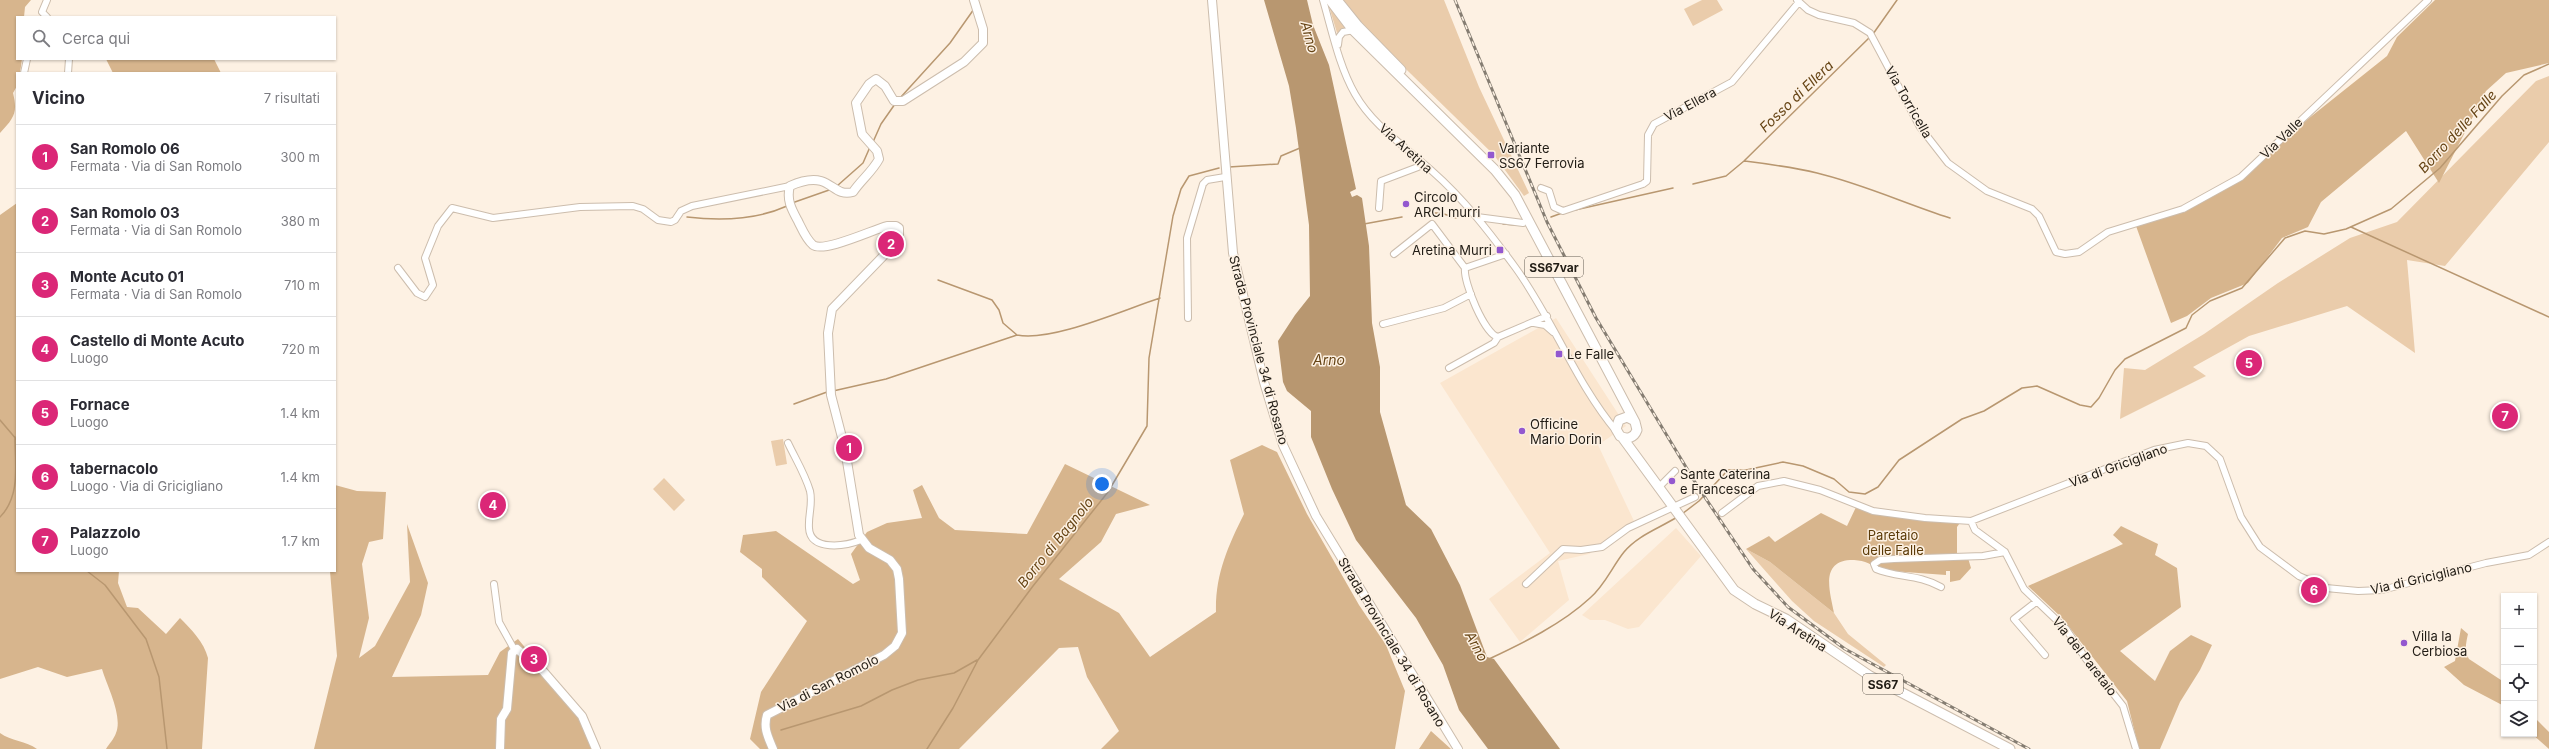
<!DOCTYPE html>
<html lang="it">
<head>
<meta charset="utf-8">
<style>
	body { margin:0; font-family:Inter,sans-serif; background:#f2f2f3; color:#2b2b33 }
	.controls { position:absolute; right:12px; bottom:12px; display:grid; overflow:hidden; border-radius:0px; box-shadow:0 1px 3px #0004 }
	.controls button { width:36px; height:36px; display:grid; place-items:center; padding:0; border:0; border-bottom:1px solid #e1e1e2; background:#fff; color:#2b2b33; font:20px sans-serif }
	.you { position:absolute; left:1102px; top:484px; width:14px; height:14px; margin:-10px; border:3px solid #fff; border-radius:50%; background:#1a73e8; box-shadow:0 0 0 6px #1a73e833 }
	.badge { display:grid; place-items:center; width:26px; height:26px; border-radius:50%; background:#db2777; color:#fff; font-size:13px; font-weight:700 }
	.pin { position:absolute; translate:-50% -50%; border:2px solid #fff; box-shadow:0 1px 4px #0006 }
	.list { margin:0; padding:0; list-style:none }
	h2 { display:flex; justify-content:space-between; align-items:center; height:52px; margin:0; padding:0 16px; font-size:17px }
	h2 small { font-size:13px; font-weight:400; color:#7c7c81 }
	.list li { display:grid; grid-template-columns:26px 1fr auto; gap:12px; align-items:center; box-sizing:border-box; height:64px; padding:0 16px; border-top:1px solid #e1e1e2 }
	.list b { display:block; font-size:15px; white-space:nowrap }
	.list p { margin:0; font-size:13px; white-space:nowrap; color:#7c7c81 }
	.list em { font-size:13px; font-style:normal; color:#7c7c81 }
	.icon { flex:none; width:22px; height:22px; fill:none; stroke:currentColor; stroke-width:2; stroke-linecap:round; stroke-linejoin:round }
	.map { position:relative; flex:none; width:2549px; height:749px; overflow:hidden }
	.search { position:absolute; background:#fff; box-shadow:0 1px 3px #0004; left:16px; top:16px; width:320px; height:44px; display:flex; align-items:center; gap:10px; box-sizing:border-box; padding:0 14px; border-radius:0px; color:#7c7c81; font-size:15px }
	.panel { position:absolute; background:#fff; box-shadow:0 1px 3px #0004; left:16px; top:72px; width:320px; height:500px; border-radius:0px }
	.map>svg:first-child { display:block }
	.built { fill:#fbe6cf }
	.green { fill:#eaccab }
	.forest { fill:#d7b58d }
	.water { fill:#b89770 }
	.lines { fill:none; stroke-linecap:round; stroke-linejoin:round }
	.stream { stroke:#b89770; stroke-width:1.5 }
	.street-casing { stroke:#ccbdad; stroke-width:8 }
	.secondary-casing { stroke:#ccbdad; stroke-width:10 }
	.primary-casing { stroke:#ccbdad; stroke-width:11 }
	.street { stroke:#fff; stroke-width:6 }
	.secondary { stroke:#fff; stroke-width:8 }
	.primary { stroke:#fff; stroke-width:9 }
	.rail-casing { stroke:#857d72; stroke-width:3 }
	.rail { stroke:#fdf1e3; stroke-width:1.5; stroke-dasharray:4.5; stroke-linecap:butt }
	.poi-dot { fill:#9358cf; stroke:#fdf1e3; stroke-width:1.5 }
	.labels { text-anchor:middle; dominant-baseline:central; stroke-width:3; stroke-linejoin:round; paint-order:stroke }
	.shield { fill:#fdf1e3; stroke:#635c53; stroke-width:1 }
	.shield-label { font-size:12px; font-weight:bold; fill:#211c15 }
	.street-label { font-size:13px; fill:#211c15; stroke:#fdf1e3 }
	.poi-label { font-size:13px; fill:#211c15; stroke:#fdf1e3; text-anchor:start }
	.park-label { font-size:13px; fill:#5b3a07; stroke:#fdf1e3 }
	.water-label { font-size:14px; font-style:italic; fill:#664415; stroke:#fdf1e3 }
</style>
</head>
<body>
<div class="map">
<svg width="2549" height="749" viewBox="0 0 2549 749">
	<rect width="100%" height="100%" fill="#fdf1e3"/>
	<!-- built -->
	<path class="built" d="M 1556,318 L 1626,426 L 1598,445 L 1634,521 L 1589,554 L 1558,561 L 1569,600 L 1520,642 L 1489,599 L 1550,553 L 1440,383 Z
		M 1676,528 L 1701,556 L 1639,627 L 1628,629 L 1605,620 L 1590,620 L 1582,615 Z"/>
	<!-- green -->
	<path class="green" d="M 1340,0 L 1444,0 L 1479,87 L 1529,193 L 1524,196 L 1494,155 L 1369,33 Z
		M 1702,0 L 1717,0 L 1723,10 L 1693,26 L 1684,9 Z
		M 1328,3 L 1346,27 L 1337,33 Z
		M 2549,76 L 2549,142 L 2445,266 L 2407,260 L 2415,353 L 2347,306 L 2249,336 L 2193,367 L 2206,376 L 2120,419 L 2124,368 L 2145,370 L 2204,334 L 2278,283 L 2350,238 L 2397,222 L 2536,81 Z
		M 783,439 L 787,464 L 776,466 L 771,441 Z
		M 664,478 L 685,500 L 674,511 L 653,489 Z
		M 1746,549 L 1770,562 L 1834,613 L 1848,634 L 1886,665 L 1884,667 L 1814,621 L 1792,601 Z"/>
	<!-- forest -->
	<path class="forest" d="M 0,0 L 31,0 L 25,7 L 24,17 L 17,17 L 17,59 L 22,59 L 20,73 L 17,73 L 17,86 L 13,93 C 18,113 14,118 0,133 Z
		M 2435,0 L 2549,0 L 2549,63 L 2506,73 L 2486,91 L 2439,183 L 2406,131 L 2321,202 L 2308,227 L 2282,238 L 2248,283 L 2211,298 L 2187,316 L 2171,323 L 2136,226 L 2210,197 L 2387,56 L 2397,37 Z
		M 106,59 L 214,59 L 221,73 L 113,73 Z
		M 17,203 L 17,571 L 119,571 L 118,583 L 127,607 L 138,608 L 166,634 L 180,618 C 191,629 204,642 208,658 L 202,749 L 106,749 C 109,744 114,739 116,733 C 123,716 107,686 102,669 L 67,677 L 38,667 L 0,679 L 0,215 Z
		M 1262,445 L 1277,452 L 1307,514 L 1359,605 L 1386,645 L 1405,691 L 1395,749 L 1101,749 L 1119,731 L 1087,677 L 1078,647 L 1059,648 L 959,749 L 760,749 L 750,739 L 761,692 L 807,621 L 762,577 L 762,569 L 740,552 L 743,535 L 776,531 L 853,584 L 860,580 L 851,554 L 867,532 L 887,523 L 922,518 L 913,490 L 922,485 L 939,518 L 955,530 L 1027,534 L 1065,464 L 1150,505 L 1116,514 L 1101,542 L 1059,579 L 1119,613 L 1150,657 L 1216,612 C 1215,575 1228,546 1244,514 L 1230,460 Z
		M 335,485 L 357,491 L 386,492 L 383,539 L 369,542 L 362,564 L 369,618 L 359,658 L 375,646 L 410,582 L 407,524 L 428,583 L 421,615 L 392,677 L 488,675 L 500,652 L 518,639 L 582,716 L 596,749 L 314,749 L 337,656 L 330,571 L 335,571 Z
		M 1857,505 L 1873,511 L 1962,520 L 1957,527 L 1957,553 L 1968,558 L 1971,568 L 1960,580 L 1950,582 L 1950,571 L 1946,571 L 1946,575 L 1878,570 C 1869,562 1862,560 1850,560 C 1820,562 1830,592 1834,613 L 1770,562 L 1746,549 L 1769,536 L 1775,542 L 1821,513 L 1847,526 Z
		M 2121,526 L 2158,544 L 2155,555 L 2177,568 L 2181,607 L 2120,651 L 2155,681 L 2170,651 L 2191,635 L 2212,645 L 2200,670 L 2180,702 L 2160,749 L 2139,749 L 2127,701 L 2062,618 L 2028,586 L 2123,544 L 2113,535 Z
		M 2461,628 L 2468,634 C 2466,643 2464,651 2469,659 L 2504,682 L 2504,706 L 2464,685 L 2444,667 L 2455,661 Z
		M 2534,717 L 2549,732 L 2549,749 L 2532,734 L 2534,734 Z
		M 1431,731 L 1451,749 L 1419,749 Z
		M 0,733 C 11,741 26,741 37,749 L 0,749 Z"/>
	<!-- water -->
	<path class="water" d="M 1264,0 L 1307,0 L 1313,25 L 1329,65 L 1356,189 L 1350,192 L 1352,197 L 1357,195 L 1362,198 L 1369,246 L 1372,323 L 1380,367 L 1380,412 L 1406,505 L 1431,529 L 1460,585 L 1487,657 L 1494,659 L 1560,749 L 1488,749 L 1459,710 L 1443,665 L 1416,618 L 1356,540 L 1332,489 L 1311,437 L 1311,411 L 1287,391 L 1283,382 L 1278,341 L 1295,315 L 1310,296 L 1309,225 L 1296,128 L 1289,86 Z"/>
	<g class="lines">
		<!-- stream -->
		<path class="stream" d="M 1873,34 L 1897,0
			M 900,98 L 950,43 L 974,9
			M 873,142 L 881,124 L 895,104
			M 1744,161 C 1768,164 1793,167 1817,173 C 1863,184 1906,204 1950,218
			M 1229,167 L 1278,164 L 1281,156 L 1300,148
			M 1693,184 L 1726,176 L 1744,161 L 1870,37
			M 837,186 L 863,163 L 870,147
			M 792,203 L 832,189
			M 1575,210 L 1673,188
			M 1427,213 L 1441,213 L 1456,218
			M 687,217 C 721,221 756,220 787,206
			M 1551,217 L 1562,213
			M 1364,224 L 1402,217
			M 1503,224 L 1516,225
			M 2351,227 L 2549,317
			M 938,280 L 992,300 L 999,310 L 1003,323 L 1017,335
			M 833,391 L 886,379 L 1017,335 C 1052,342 1123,310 1160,298
			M 794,404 L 827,392
			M 0,420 L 17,440
			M 1682,514 L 1699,501 L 1728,470 L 1746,470 L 1783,462 L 1803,466 L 1834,479 L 1849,492 L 1865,494 L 1878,487 L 1899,460 L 1962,419 L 1984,411 L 2022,388 L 2037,386 L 2080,405 L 2091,407 L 2099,398 L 2115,370 L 2125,359 L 2186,328 L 2192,315 L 2210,301 L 2242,288 L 2285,238 L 2305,231 L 2324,234 L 2346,229 L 2391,209 L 2440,168 L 2502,96 L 2524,75 L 2549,64
			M 0,517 C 21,496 15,464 15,437
			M 87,571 L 105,585 L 146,639 L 159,677 L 167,749
			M 1489,659 C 1523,643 1562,624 1590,598 C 1605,585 1612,567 1624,552 C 1638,535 1660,528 1677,517
			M 781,730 L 861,706 L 892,690 L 918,680 L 954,673 L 977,660
			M 927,749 L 953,708 L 978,660 L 1033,586 L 1108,492 L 1147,426 L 1149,358 L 1173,216 L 1181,189 L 1189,176 L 1219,168"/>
		<!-- street casing -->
		<g class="street-casing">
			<path id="street" d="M 47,0 L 42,12 L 47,17
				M 1323,0 C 1332,31 1339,66 1355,94 C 1373,126 1406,147 1432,171 C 1464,199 1490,233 1515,267 C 1553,319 1575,382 1617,432
				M 1797,0 L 1808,10 L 1819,15 L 1854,23 L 1870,33 L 1920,127 L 1948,163 L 1987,191 L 2032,209 L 2039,216 L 2056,252 L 2065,254 L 2079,252 L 2108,232 L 2183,209 L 2241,177 L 2428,0
				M 1338,45 L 1339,37 L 1343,32 L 1354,30
				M 24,73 L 27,59
				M 68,73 L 69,59
				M 1541,188 L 1549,191 L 1554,207 L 1563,211 L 1643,184 L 1647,181 L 1648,135 L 1654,124 L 1732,82 L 1799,2
				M 1379,208 L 1381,181 L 1418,167 L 1422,162
				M 1477,217 L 1523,223
				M 1394,254 L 1432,224 L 1465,268 C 1463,282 1485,335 1498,337
				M 398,268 L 417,293 L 425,297 L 433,285 L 425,258 L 438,226 L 452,208 L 493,218 L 580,207 L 633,206 L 643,209 L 658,220 L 671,222 L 675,220 L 681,211 L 692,206 L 790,186
				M 1465,268 L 1506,254
				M 1188,318 L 1187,238 L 1203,184 L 1207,180 L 1225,177
				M 1534,323 L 1545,325 L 1553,332
				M 1383,324 L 1444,308 L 1471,294
				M 1449,368 L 1494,343 L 1498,337 L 1547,316
				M 788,443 C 795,458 805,474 810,491 C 813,504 808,515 809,528 C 810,552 846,546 861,540
				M 1658,488 L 1675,471
				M 1722,513 L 1758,486 L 1784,481 L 1820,490 L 1873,511 L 1925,518 L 1971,521 L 2154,450 L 2188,443 L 2206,446 L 2220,459 L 2241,517 L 2260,547 L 2299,576 L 2326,588 L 2358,591 L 2382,590 L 2486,563 L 2529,555 L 2549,542
				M 1971,521 L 1975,530 L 2005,552 L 2024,589 L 2066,629 L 2086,659 L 2123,706 L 2136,749
				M 494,584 L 499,622 L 514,649
				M 1526,584 L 1563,549 L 1581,550 L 1602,547 L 1628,528 L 1695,497
				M 1941,587 C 1918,574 1898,578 1876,569 L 1874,564 L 1880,560 L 1894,559 L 1983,556 L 2005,552
				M 2036,602 L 2014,619 L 2045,655"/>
		</g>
		<!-- secondary casing -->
		<g class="secondary-casing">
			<path id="secondary" d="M 1212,0 L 1233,253 L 1264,382 L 1283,445 L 1316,516 L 1458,749
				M 500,749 L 501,719 L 507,709 L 512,653 L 517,649 L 543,671 L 582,716 L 596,749
				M 773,749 C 768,737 763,728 767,715 L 884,655 L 895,646 L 902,633 L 899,579 L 897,569 L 890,560 L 869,548 L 859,535 L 845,449 L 831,395 L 828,333 L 832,309 L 893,246 L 899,236 L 899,228 L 896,226 L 887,226 C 872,230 824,253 813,245 C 806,239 802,229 798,221 C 792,210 786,200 790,186 C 799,182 810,178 821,181 C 834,185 838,196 853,192 C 861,180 872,172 879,159 L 877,151 L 862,134 L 856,103 L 869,84 L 876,79 L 885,86 L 894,101 L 903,101 L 964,62 L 983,43 L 983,29 L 974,0"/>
		</g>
		<!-- primary casing -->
		<g class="primary-casing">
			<path id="primary" d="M 1330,0 L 1352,29 L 1495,170 L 1515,195 L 1635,422 L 1637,430 C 1634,438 1627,440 1620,436 L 1616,429 L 1619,420 L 1627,417 L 1633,420
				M 1337,0 L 1358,26 L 1401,70
				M 1622,437 L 1734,590 L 1755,604 L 1786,619 L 1870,676 L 2010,749"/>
		</g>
		<!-- street -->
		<use href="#street" class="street"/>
		<!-- secondary -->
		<use href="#secondary" class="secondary"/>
		<!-- primary -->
		<use href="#primary" class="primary"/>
		<!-- rail casing -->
		<g class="rail-casing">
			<path id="rail" d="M 1455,0 L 1547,222 L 1596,318 L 1698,487 L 1753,569 L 1788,607 L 1845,649 L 2029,749"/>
		</g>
		<!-- rail -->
		<use href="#rail" class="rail"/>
	</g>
	<!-- markers -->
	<g class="poi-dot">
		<rect x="1487" y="151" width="8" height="8" rx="2"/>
		<circle cx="1406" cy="204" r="4"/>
		<rect x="1496" y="246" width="8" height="8" rx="2"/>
		<rect x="1555" y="350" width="8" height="8" rx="2"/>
		<circle cx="1522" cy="431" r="4"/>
		<circle cx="1672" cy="481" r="4"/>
		<circle cx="2404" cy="643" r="4"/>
	</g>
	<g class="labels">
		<!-- shield labels -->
		<g class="shield">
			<rect x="1525" y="257" width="58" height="20" rx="3"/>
			<rect x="1863" y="674" width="40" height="20" rx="3"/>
		</g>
		<g class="shield-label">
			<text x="1554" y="267">SS67var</text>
			<text x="1883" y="684">SS67</text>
		</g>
		<!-- street labels -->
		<g class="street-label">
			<text transform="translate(1909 102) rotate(60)">Via Torricella</text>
			<text transform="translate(1690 104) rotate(-28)">Via Ellera</text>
			<text transform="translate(2281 138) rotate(-44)">Via Valle</text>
			<text transform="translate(1406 148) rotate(42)">Via Aretina</text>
			<text transform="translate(1259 350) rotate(75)">Strada Provinciale 34 di Rosano</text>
			<text transform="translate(2118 465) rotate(-20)">Via di Gricigliano</text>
			<text transform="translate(2421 578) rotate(-13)">Via di Gricigliano</text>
			<text transform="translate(1798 630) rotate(33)">Via Aretina</text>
			<text transform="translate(1392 642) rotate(59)">Strada Provinciale 34 di Rosano</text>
			<text transform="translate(2085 656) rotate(52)">Via del Paretaio</text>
			<text transform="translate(828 683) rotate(-27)">Via di San Romolo</text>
		</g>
		<!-- poi labels -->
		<g class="poi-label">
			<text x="1499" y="148">Variante<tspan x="1499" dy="15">SS67 Ferrovia</tspan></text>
			<text x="1414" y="197">Circolo<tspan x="1414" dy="15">ARCI murri</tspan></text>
			<text x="1492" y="250" text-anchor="end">Aretina Murri</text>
			<text x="1567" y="354">Le Falle</text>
			<text x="1530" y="424">Officine<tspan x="1530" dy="15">Mario Dorin</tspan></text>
			<text x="1680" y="474">Sante Caterina<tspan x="1680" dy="15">e Francesca</tspan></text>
			<text x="2412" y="636">Villa la<tspan x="2412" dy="15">Cerbiosa</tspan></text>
		</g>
		<!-- park labels -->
		<g class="park-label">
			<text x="1893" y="535">Paretaio<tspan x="1893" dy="15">delle Falle</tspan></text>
		</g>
		<!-- water labels -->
		<g class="water-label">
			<text transform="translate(1310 37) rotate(75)">Arno</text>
			<text transform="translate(1796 96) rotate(-44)">Fosso di Ellera</text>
			<text transform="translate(2457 131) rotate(-47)">Borro delle Falle</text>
			<text x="1329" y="359">Arno</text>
			<text transform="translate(1055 542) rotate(-51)">Borro di Bagnolo</text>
			<text transform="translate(1477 646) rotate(61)">Arno</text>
		</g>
	</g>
</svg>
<div class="controls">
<button>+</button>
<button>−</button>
<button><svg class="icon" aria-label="locate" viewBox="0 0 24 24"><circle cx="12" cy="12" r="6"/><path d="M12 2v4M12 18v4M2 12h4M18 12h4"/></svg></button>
<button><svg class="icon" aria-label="layers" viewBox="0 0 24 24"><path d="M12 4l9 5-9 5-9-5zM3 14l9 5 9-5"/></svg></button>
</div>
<div class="you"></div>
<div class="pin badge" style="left:849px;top:448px">1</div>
<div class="pin badge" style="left:891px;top:244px">2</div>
<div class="pin badge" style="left:534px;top:659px">3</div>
<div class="pin badge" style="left:493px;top:505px">4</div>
<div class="pin badge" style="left:2249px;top:363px">5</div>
<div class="pin badge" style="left:2314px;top:590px">6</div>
<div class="pin badge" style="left:2505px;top:416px">7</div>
<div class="search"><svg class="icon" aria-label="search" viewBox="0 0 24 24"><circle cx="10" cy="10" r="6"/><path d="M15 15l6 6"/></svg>Cerca qui</div>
<section class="panel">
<h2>Vicino<small>7 risultati</small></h2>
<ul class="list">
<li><span class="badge">1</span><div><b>San Romolo 06</b><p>Fermata · Via di San Romolo</p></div><em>300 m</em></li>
<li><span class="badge">2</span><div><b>San Romolo 03</b><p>Fermata · Via di San Romolo</p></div><em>380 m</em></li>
<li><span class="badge">3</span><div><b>Monte Acuto 01</b><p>Fermata · Via di San Romolo</p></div><em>710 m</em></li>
<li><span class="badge">4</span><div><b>Castello di Monte Acuto</b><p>Luogo</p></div><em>720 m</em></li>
<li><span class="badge">5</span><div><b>Fornace</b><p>Luogo</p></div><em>1.4 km</em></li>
<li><span class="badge">6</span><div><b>tabernacolo</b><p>Luogo · Via di Gricigliano</p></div><em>1.4 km</em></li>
<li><span class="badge">7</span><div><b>Palazzolo</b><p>Luogo</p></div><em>1.7 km</em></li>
</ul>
</section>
</div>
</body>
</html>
